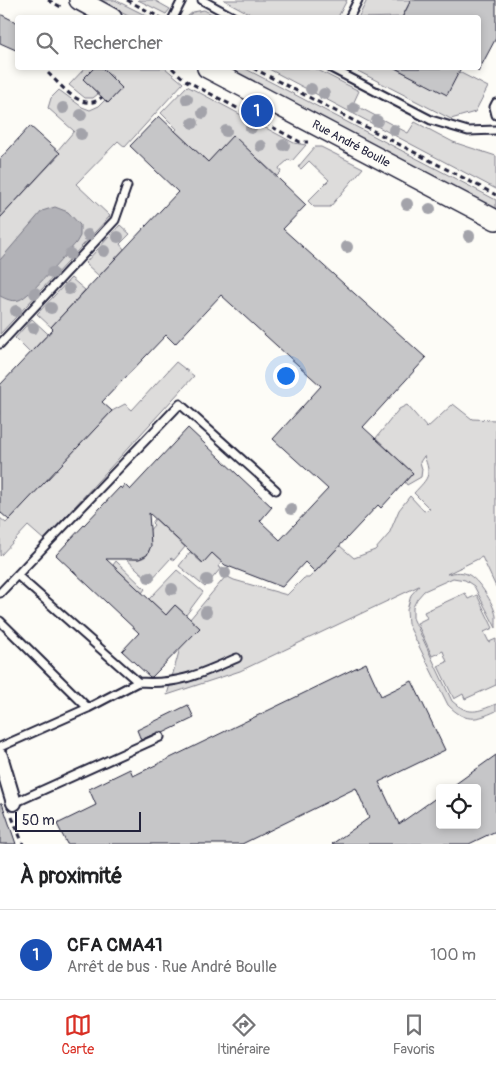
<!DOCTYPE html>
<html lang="fr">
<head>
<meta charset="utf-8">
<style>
	body { margin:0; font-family:Pangolin,sans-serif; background:#f6f6f6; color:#202124 }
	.controls { position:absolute; right:15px; bottom:15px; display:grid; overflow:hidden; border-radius:5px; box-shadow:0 2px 8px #0003 }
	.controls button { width:45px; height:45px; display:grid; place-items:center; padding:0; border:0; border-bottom:1px solid #e0e0e0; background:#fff; color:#202124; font:25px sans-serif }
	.scale { position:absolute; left:15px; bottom:12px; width:126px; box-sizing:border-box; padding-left:5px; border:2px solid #22223b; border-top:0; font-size:14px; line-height:18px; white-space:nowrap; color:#22223b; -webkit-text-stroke:4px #fdfcf7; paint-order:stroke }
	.you { position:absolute; left:285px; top:375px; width:18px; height:18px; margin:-12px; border:4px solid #fff; border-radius:50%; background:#1a73e8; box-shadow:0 0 0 8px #1a73e833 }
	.badge { display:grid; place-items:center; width:32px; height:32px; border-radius:50%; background:#d93025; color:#fff; font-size:16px; font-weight:700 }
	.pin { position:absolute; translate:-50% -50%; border:2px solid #fff; box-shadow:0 1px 5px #0006 }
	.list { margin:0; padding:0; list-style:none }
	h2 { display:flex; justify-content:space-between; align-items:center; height:65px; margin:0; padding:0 20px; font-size:21px }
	h2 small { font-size:16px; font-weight:400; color:#757577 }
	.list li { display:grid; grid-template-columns:32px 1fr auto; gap:15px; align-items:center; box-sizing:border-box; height:90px; padding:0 20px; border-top:1px solid #e0e0e0 }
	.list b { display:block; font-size:19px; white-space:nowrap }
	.list p { margin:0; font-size:16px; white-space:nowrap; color:#757577 }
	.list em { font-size:16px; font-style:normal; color:#757577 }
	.icon { flex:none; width:28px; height:28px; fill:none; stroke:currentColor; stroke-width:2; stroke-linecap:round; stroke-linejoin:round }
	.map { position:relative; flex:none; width:496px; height:844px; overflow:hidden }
	.search { position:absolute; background:#fff; box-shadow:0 2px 8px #0003; left:15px; right:15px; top:15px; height:55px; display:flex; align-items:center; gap:12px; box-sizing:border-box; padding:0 18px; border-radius:5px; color:#757577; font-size:19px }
	.sheet { height:155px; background:#fff }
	nav { display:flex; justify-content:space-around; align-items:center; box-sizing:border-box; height:70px; border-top:1px solid #e0e0e0; background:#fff; font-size:14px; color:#757577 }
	nav a { display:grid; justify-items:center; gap:2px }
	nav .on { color:#d93025 }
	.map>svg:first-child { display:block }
	.green { fill:#dddcdb; stroke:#807f8b }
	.water { fill:#b2b2b7; stroke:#787885 }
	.building { fill:#c6c6c8; stroke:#22223b }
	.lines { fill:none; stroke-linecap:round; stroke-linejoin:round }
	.lane-casing { stroke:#22223b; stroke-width:11 }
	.street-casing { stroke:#22223b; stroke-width:18 }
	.secondary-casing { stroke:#22223b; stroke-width:22 }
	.path { stroke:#22223b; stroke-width:3; stroke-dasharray:5 4; stroke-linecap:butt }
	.lane { stroke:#fdfcf7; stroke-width:7 }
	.street { stroke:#fdfcf7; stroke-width:14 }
	.secondary { stroke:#fdfcf7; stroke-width:19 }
	.tree { fill:#a3a3aa }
	.labels { text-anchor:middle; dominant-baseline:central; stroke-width:5; stroke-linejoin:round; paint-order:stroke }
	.street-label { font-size:12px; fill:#22223b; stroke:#fdfcf7 }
</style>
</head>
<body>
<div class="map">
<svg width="496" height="844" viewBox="0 0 496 844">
	<rect width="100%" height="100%" fill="#fdfcf7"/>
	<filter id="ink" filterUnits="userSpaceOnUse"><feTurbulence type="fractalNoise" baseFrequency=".02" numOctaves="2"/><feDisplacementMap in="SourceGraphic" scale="10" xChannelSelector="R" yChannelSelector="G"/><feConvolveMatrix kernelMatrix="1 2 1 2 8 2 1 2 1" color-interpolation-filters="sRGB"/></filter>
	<g filter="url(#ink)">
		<!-- green -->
		<path class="green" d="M 97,0 L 115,0 L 149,17 L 130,17 Z
			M 138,0 L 154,0 L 170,9 L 166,14 Z
			M 224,0 L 347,0 L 338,17 L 256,17 Z
			M 367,0 L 411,0 L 402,17 L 358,18 Z
			M 204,10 L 218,17 L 187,17 L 193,12 Z
			M 85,68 L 94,68 L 83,79 L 98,94 L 93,98 L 85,98 L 69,85 Z
			M 102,68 L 165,68 L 183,83 L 125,147 L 118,141 L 76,184 L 110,216 L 0,334 L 0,218 L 60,154 L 57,151 L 74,131 L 48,108 L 51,98 L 59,90 L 82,107 L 90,110 L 99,106 L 105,100 L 108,103 L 122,88 L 112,78 L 113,77 Z
			M 224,68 L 244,68 L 496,200 L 496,210 Z
			M 267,68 L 314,68 L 359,91 L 353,104 L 408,133 L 415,122 L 453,142 L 496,156 L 496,189 Z
			M 352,68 L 395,68 L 415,78 L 459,72 L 488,87 L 475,112 L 451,119 Z
			M 187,86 L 294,143 L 306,145 L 292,161 L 288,160 L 279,168 L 281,172 L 277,176 L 233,136 L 208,162 L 175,131 L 177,129 L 161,113 Z
			M 315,147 L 321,147 L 363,168 L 330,207 L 314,207 L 308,201 L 329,180 L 309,161 L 301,169 L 298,167 Z
			M 120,225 L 130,234 L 120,244 L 124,249 L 99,276 L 85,263 Z
			M 71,278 L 85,290 L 51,327 L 37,314 Z
			M 32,319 L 99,381 L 45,337 L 30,353 L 15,338 Z
			M 176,362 L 194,376 L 44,540 L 28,526 L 0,556 L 0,518 L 6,523 L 112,411 L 125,404 L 132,410 Z
			M 453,404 L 472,419 L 496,420 L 496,587 L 482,557 L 447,574 C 452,573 461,571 467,574 C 478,578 494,604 496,616 C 496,620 496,625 496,628 L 474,586 L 465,580 L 453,578 L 424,591 L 417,599 L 413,607 L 413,618 L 452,701 C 469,716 477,712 496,704 L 496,711 C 475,721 465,722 448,705 L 408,624 L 407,610 L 411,595 L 419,586 L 240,671 L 167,695 L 180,648 L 199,628 L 190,619 L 226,576 L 234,580 L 287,595 L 304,578 L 309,578 L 340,546 L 354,558 L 375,550 L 389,534 L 399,510 L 410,496 L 424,511 L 430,509 L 414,493 C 428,478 432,476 424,456 L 420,462 L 422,469 L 421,477 L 407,485 L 405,482 L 413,473 L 376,438 L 399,409 L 407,405 L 427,428 Z
			M 155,519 L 185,547 L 174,560 L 171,558 L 150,581 L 124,557 C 129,558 133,559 137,559 C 153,559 150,542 148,532 L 154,525 L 152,523 Z
			M 190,552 L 202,563 L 212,553 L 222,562 L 218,567 L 221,568 L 205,587 L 179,566 Z
			M 116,561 L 145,589 L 142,593 L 113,565 Z
			M 177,570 L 203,592 L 186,615 L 175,605 L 166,615 L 149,599 Z
			M 465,593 L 468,599 L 477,595 L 493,628 L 484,632 L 489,642 L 496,639 L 496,685 L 465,699 L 463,694 L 454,699 L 438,666 L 447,662 L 443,651 L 432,656 L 417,623 L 427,618 L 424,612 Z"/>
		<!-- water -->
		<path class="water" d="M 55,207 L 68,212 L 80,225 L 80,236 L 76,243 C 66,254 31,296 19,300 C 12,302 6,299 0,296 L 0,260 L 42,211 Z"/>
		<!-- building -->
		<path class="building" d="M 411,0 L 496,0 L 496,38 L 478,72 L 478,18 L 402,18 Z
			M 0,14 L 18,23 L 18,51 L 0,43 Z
			M 94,68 L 102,68 L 122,88 L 108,103 L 83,79 Z
			M 395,68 L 461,68 L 447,95 Z
			M 159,116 L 208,162 L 233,135 L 306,205 L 283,229 L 426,358 L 363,427 L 413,473 L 381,508 L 378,505 L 315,572 L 305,562 L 282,587 L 225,565 L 212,553 L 203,563 L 149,513 L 151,546 L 147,555 L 139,559 L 106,559 L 166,615 L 175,605 L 200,628 L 152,677 L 150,677 L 122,651 L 139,633 L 56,555 L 68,542 L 120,487 L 122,489 L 125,485 L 130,490 L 188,428 L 272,507 L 260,521 L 280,540 L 328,489 L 273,439 L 321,386 L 221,295 L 175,344 L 166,335 L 102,402 L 112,411 L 9,520 L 0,512 L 0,385 L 53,329 L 51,327 L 178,192 L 130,146 Z
			M 30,126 L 60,153 L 0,218 L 0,159 Z
			M 366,663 L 381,696 L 412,681 L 445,750 L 379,782 L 399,824 L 440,795 L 440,825 L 477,825 L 477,788 L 450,788 L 496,755 L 496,831 L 469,844 L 332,844 L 369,818 L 356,788 L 242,844 L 67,844 L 57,824 L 96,805 L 89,789 L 130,769 L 133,776 Z
			M 188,705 L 194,718 L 163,733 L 158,732 L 141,740 L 137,730 Z
			M 0,803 L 2,803 L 16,844 L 0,844 Z"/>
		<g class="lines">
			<!-- lane casing -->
			<g class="lane-casing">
				<path id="lane" d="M 202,0 L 235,18
					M 173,18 L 182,0
					M 349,18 L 358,0
					M 331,68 L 431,120 L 468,131 L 496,130
					M 496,103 L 494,107 L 496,115
					M 0,344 L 115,220 L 127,186
					M 18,576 L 138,682 C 179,685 200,674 237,658
					M 0,593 L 180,404 L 276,490
					M 0,621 L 88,708
					M 0,747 L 88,708 L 138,682
					M 14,803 L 160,737"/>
			</g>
			<!-- street casing -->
			<g class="street-casing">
				<path id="street" d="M 0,756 L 14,803"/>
			</g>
			<!-- secondary casing -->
			<g class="secondary-casing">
				<path id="secondary" d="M 79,0 L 112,18
					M 207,68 L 496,220"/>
			</g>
			<!-- path -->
			<path class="path" d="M 48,0 L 63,8
				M 127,0 L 161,18
				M 172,68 L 185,80 L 300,142 L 308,142
				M 253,68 L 496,195
				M 48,73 C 62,86 83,114 102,97
				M 12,817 L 23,844"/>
			<!-- lane -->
			<use href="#lane" class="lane"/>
			<!-- street -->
			<use href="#street" class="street"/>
			<!-- secondary -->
			<use href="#secondary" class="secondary"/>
		</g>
		<!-- trees -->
		<g class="tree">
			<circle cx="311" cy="89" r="6"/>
			<circle cx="324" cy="94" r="6"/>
			<circle cx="187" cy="99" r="6"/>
			<circle cx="63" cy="108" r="6"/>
			<circle cx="354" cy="108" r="6"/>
			<circle cx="203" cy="113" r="6"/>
			<circle cx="81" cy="115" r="6"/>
			<circle cx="377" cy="121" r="6"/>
			<circle cx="193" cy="123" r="6"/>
			<circle cx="251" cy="128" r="6"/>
			<circle cx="394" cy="130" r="6"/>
			<circle cx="226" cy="131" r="6"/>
			<circle cx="81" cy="134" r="6"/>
			<circle cx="284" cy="145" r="6"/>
			<circle cx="261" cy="146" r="6"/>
			<circle cx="407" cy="204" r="6"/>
			<circle cx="430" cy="209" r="6"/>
			<circle cx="88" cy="235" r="6"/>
			<circle cx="469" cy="236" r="6"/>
			<circle cx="118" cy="237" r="6"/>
			<circle cx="347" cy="247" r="6"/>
			<circle cx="104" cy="251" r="6"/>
			<circle cx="70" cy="254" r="6"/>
			<circle cx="52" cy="273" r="6"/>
			<circle cx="69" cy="289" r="6"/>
			<circle cx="35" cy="293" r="6"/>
			<circle cx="51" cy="308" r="6"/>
			<circle cx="16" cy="311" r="6"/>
			<circle cx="33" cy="328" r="6"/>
			<circle cx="291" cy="509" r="6"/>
			<circle cx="225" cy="573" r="6"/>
			<circle cx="149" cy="577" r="6"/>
			<circle cx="207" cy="580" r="6"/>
			<circle cx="172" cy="589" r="6"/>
			<circle cx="206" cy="612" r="6"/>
		</g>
	</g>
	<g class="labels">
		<!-- street labels -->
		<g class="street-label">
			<text transform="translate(351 144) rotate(28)">Rue André Boulle</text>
		</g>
	</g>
</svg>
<div class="controls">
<button><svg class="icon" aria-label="locate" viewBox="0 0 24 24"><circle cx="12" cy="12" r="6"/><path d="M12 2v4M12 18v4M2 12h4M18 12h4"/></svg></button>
</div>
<div class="scale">50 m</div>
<div class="you"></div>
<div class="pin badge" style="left:257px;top:111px;background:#1a4fb4">1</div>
<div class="search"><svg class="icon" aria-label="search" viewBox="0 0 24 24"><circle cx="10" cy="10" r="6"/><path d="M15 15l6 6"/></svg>Rechercher</div>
</div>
<section class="sheet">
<h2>À proximité<small></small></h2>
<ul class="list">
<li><span class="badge" style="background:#1a4fb4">1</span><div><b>CFA CMA41</b><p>Arrêt de bus · Rue André Boulle</p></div><em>100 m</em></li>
</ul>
</section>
<nav>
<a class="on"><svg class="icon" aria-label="map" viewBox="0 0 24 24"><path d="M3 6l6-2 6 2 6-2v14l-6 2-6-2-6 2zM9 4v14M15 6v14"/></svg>Carte</a>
<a><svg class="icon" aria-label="directions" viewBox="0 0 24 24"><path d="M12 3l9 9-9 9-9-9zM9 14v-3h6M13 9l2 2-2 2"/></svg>Itinéraire</a>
<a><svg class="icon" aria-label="saved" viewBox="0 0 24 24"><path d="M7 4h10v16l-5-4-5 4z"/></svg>Favoris</a>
</nav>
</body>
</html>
